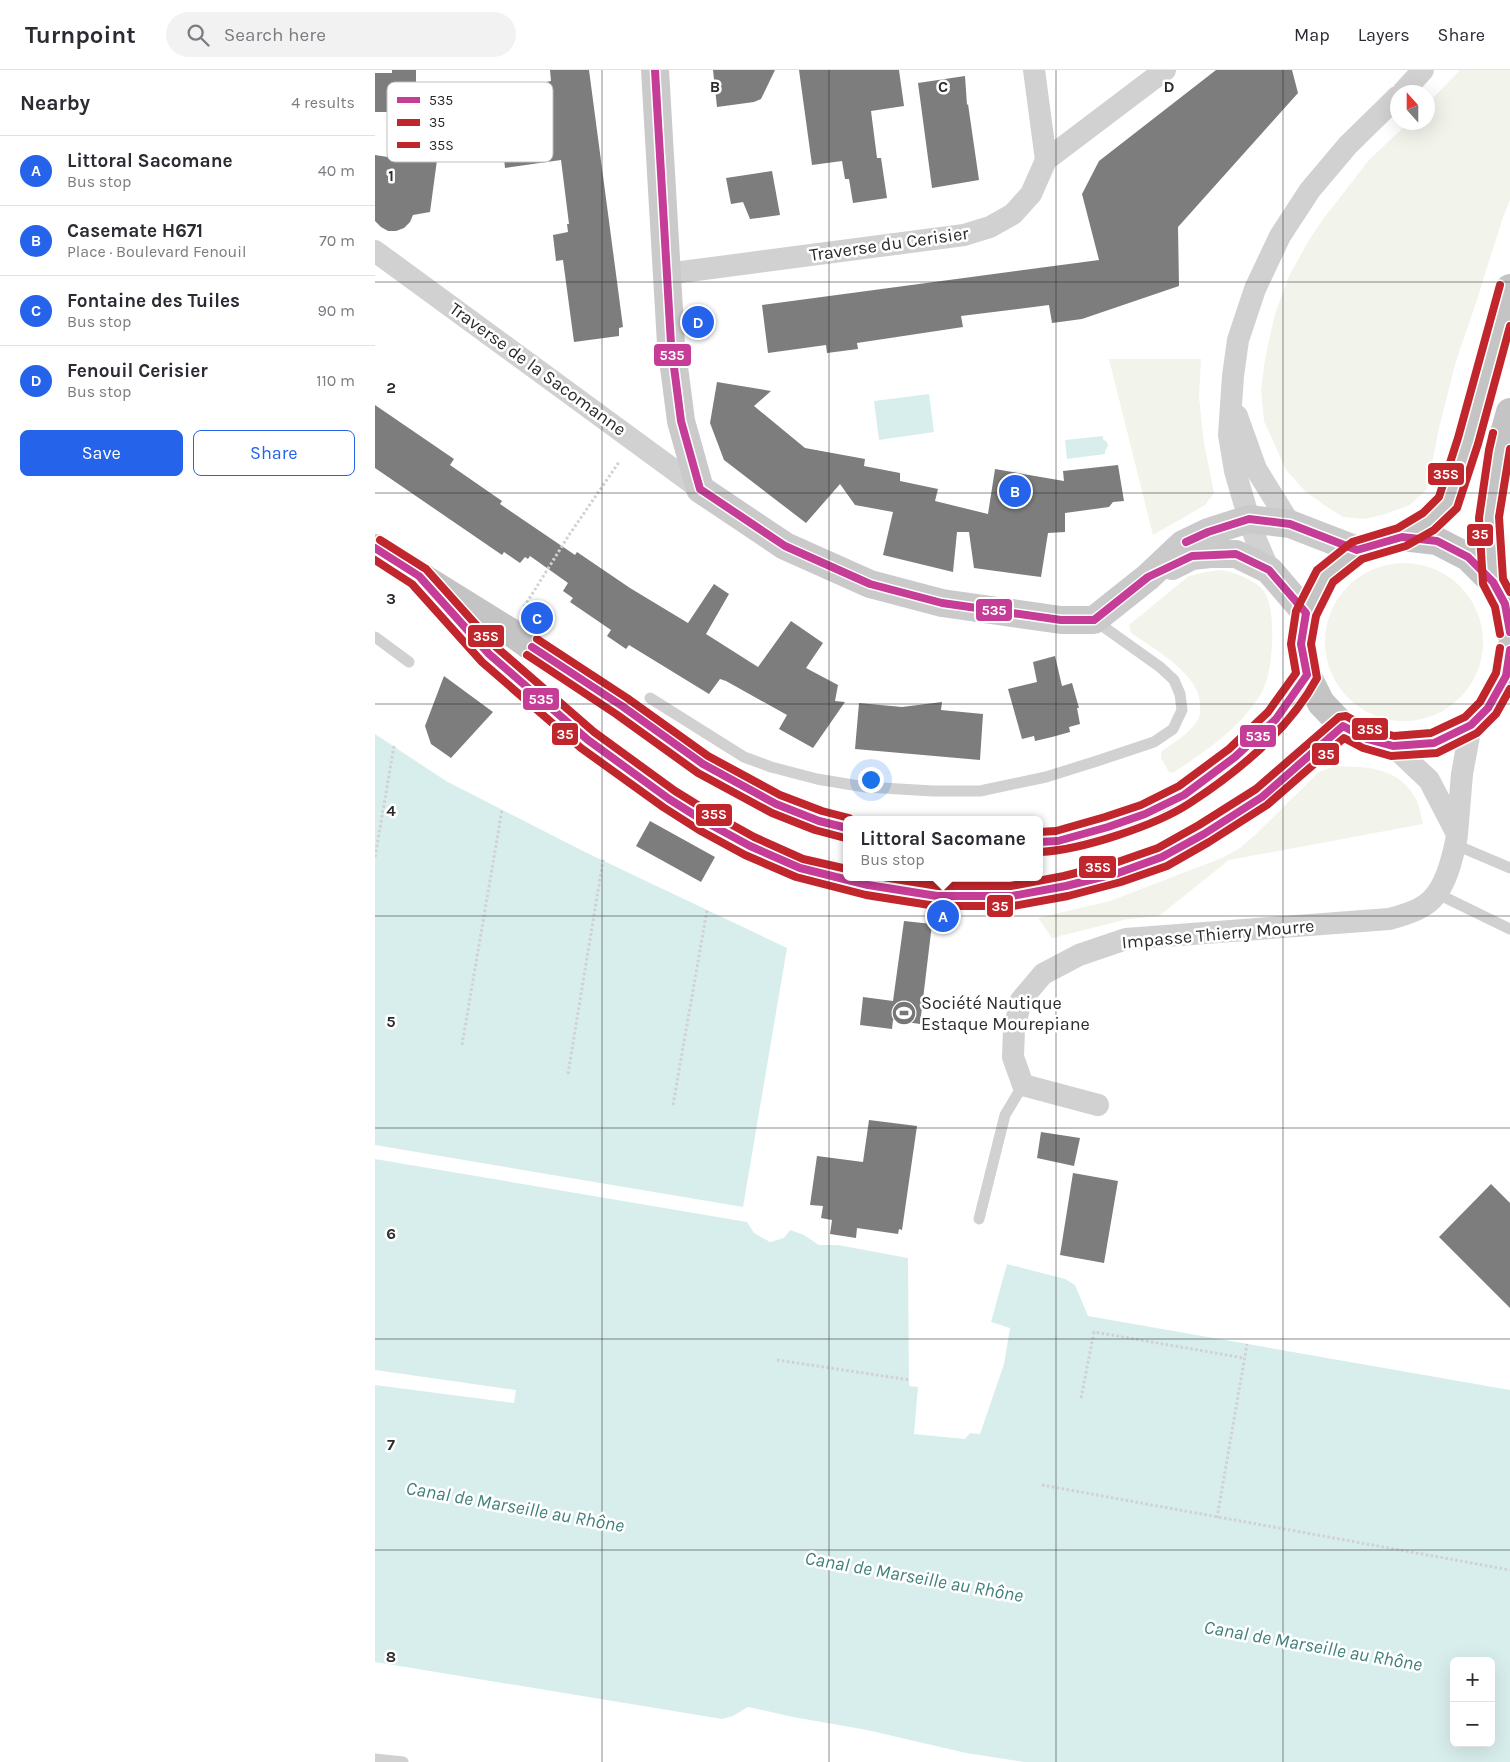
<!DOCTYPE html>
<html lang="en">
<head>
<meta charset="utf-8">
<style>
	body { margin:0; font-family:Karla,sans-serif; background:#f2f2f3; color:#2b2b33 }
	.controls { position:absolute; right:15px; bottom:15px; display:grid; overflow:hidden; border-radius:8px; box-shadow:0 5px 20px #0002 }
	.controls button { width:45px; height:45px; display:grid; place-items:center; padding:0; border:0; border-bottom:1px solid #e1e1e2; background:#fff; color:#2b2b33; font:25px sans-serif }
	.compass { position:absolute; left:1015px; top:15px; width:45px; height:45px; border-radius:50%; background:#fff; box-shadow:0 5px 20px #0002; rotate:339deg }
	.you { position:absolute; left:495px; top:709px; width:18px; height:18px; margin:-12px; border:4px solid #fff; border-radius:50%; background:#1a73e8; box-shadow:0 0 0 8px #1a73e833 }
	.badge { display:grid; place-items:center; width:32px; height:32px; border-radius:50%; background:#2563eb; color:#fff; font-size:16px; font-weight:700 }
	.pin { position:absolute; translate:-50% -50%; border:2px solid #fff; box-shadow:0 1px 5px #0006 }
	.popup { position:absolute; left:468px; top:746px; width:200px; height:65px; box-sizing:border-box; display:grid; place-content:center; border-radius:8px; background:#fff; filter:drop-shadow(0 1px 4px #0005); font-size:16px; white-space:nowrap; color:#7c7c81 }
	.popup b { font-size:19px; color:#2b2b33 }
	.popup::after { content:''; position:absolute; left:50%; top:100%; margin-left:-10px; border:10px solid transparent; border-top-color:#fff }
	.list { margin:0; padding:0; list-style:none }
	h2 { display:flex; justify-content:space-between; align-items:center; height:65px; margin:0; padding:0 20px; font-size:21px }
	h2 small { font-size:16px; font-weight:400; color:#7c7c81 }
	.list li { display:grid; grid-template-columns:32px 1fr auto; gap:15px; align-items:center; box-sizing:border-box; height:70px; padding:0 20px; border-top:1px solid #e1e1e2 }
	.list b { display:block; font-size:19px; white-space:nowrap }
	.list p { margin:0; font-size:16px; white-space:nowrap; color:#7c7c81 }
	.list em { font-size:16px; font-style:normal; color:#7c7c81 }
	.actions { display:flex; gap:10px; padding:15px 20px }
	.actions a { flex:1; padding:11px 0; border:1px solid #2563eb; border-radius:8px; text-align:center; font-size:18px; color:#2563eb }
	.actions .main { background:#2563eb; color:#fff }
	.icon { flex:none; width:28px; height:28px; fill:none; stroke:currentColor; stroke-width:2; stroke-linecap:round; stroke-linejoin:round }
	.map { position:relative; flex:none; width:1135px; height:1692px; overflow:hidden }
	header { display:flex; align-items:center; gap:30px; box-sizing:border-box; height:70px; padding:0 25px; background:#fff; border-bottom:1px solid #e1e1e2 }
	header strong { font-size:24px }
	nav { display:flex; gap:28px; margin-inline-start:auto; font-size:18px }
	.search { width:350px; height:45px; background:#f2f2f3; display:flex; align-items:center; gap:12px; box-sizing:border-box; padding:0 18px; border-radius:28px; color:#7c7c81; font-size:19px }
	main { display:flex }
	aside { flex:1; background:#fff }
	.map>svg:first-child { display:block }
	.green { fill:#f2f3eb }
	.water { fill:#d8eeed; fill-rule:evenodd }
	.building { fill:#7d7d7d }
	.lines { fill:none; stroke-linecap:round; stroke-linejoin:round }
	.path { stroke:#d1d1d1; stroke-width:3; stroke-dasharray:2.5 2.5; stroke-linecap:butt }
	.lane { stroke:#d1d1d1; stroke-width:11 }
	.street { stroke:#d1d1d1; stroke-width:22 }
	.secondary { stroke:#cacaca; stroke-width:28 }
	.primary { stroke:#c4c4c4; stroke-width:28 }
	.bus-1-casing { stroke:#fff; stroke-width:11 }
	.bus-2-casing { stroke:#fff; stroke-width:11 }
	.bus-3-casing { stroke:#fff; stroke-width:11 }
	.bus-1 { stroke:#c53d96; stroke-width:8 }
	.bus-2 { stroke:#c0262c; stroke-width:8 }
	.bus-3 { stroke:#c0262c; stroke-width:8 }
	.grid { fill:none; stroke:#2c2c2c; stroke-width:1; stroke-opacity:0.55 }
	.labels { text-anchor:middle; dominant-baseline:central; stroke-width:5; stroke-linejoin:round; paint-order:stroke }
	.street-label { font-size:18px; fill:#2c2c2c; stroke:#fff }
	.poi-label { font-size:18px; fill:#2c2c2c; stroke:#fff; text-anchor:start }
	.water-label { font-size:19px; font-style:italic; fill:#40807c; stroke:#fff }
	.key { fill:#fff; stroke:#c0c0c0; stroke-width:1 }
	.key-label { font-size:14px; fill:#2c2c2c }
	.grid-label { font-size:16px; text-anchor:middle; font-weight:bold; fill:#2c2c2c; stroke:#fff; stroke-width:5; stroke-linejoin:round; paint-order:stroke }
	.line-badge { stroke:#fff; stroke-width:2 }
	.badge-label { font-size:14px; text-anchor:middle; font-weight:bold; fill:#fff }
</style>
</head>
<body>
<header>
<strong>Turnpoint</strong>
<div class="search"><svg class="icon" aria-label="search" viewBox="0 0 24 24"><circle cx="10" cy="10" r="6"/><path d="M15 15l6 6"/></svg>Search here</div>
<nav><a>Map</a><a>Layers</a><a>Share</a></nav>
</header>
<main>
<aside>
<h2>Nearby<small>4 results</small></h2>
<ul class="list">
<li><span class="badge">A</span><div><b>Littoral Sacomane</b><p>Bus stop</p></div><em>40 m</em></li>
<li><span class="badge">B</span><div><b>Casemate H671</b><p>Place · Boulevard Fenouil</p></div><em>70 m</em></li>
<li><span class="badge">C</span><div><b>Fontaine des Tuiles</b><p>Bus stop</p></div><em>90 m</em></li>
<li><span class="badge">D</span><div><b>Fenouil Cerisier</b><p>Bus stop</p></div><em>110 m</em></li>
</ul>
<div class="actions"><a class="main">Save</a><a>Share</a></div>
</aside>
<div class="map">
<svg width="1135" height="1692" viewBox="0 0 1135 1692">
	<rect width="100%" height="100%" fill="#fff"/>
	<!-- green -->
	<path class="green" d="M 1085,0 L 1135,0 L 1135,130 L 1128,147 L 1100,236 L 1081,291 L 1064,358 L 1052,419 L 1035,435 L 1011,444 L 990,449 L 968,447 L 949,435 L 930,421 L 911,400 L 889,351 L 886,320 L 890,289 L 900,244 L 914,206 L 934,170 L 949,148 L 994,90 L 1033,53 L 1052,52 L 1053,33 Z
		M 734,289 L 826,289 L 824,327 L 829,373 L 839,423 L 830,435 L 778,465 Z
		M950 572a79 79 0 1 1 158 0a79 79 0 1 1-158 0Z
		M 847,500 C 861,503 878,509 888,520 C 903,538 898,605 886,624 C 864,659 832,680 798,703 L 794,702 L 786,688 L 786,682 C 799,672 816,663 824,648 C 825,645 825,640 825,637 C 827,605 779,579 756,563 L 754,555 L 814,506 L 831,502 Z
		M 961,696 C 994,697 1025,697 1042,731 C 1045,738 1046,746 1048,754 L 854,790 L 784,846 L 753,849 L 677,868 L 663,848 L 735,831 L 847,788 L 865,778 L 880,765 L 944,702 Z"/>
	<!-- water -->
	<path class="water" d="M 554,324 L 559,362 L 504,370 L 499,331 Z
		M 728,366 L 728,369 L 732,372 L 733,376 L 730,381 L 730,384 L 692,389 L 690,370 Z
		M 0,664 L 71,711 L 212,783 L 412,878 L 368,1137 L 0,1075 Z
		M 0,1089 L 372,1152 L 379,1163 L 395,1172 L 409,1168 L 415,1160 L 429,1165 L 444,1175 L 463,1175 L 533,1188 L 534,1316 L 543,1317 L 539,1364 L 590,1369 L 595,1363 L 605,1364 L 629,1294 L 635,1258 L 616,1252 L 632,1194 L 690,1209 L 700,1215 L 713,1246 L 1135,1320 L 1135,1692 L 649,1692 L 591,1683 L 492,1660 L 418,1647 L 373,1637 L 358,1646 L 347,1649 L 0,1592 L 0,1315 L 139,1333 L 141,1320 L 0,1300 ZM 1079,1591 L 1116,1591 L 1116,1673 L 1079,1673 Z"/>
	<!-- building -->
	<path class="building" d="M 17,0 L 41,0 L 41,42 L 0,42 L 0,3 L 17,3 Z
		M 175,0 L 214,0 L 248,257 L 244,258 L 244,266 L 199,272 L 188,190 L 181,191 L 178,165 L 193,162 L 192,154 L 194,154 L 186,90 L 130,98 L 125,49 L 175,45 L 171,12 L 176,11 Z
		M 338,0 L 400,0 L 386,29 L 379,32 L 342,37 Z
		M 424,0 L 524,0 L 529,36 L 496,41 L 502,88 L 506,88 L 512,128 L 478,133 L 474,109 L 470,109 L 467,91 L 437,95 Z
		M 841,0 L 917,0 L 923,23 L 803,157 L 804,216 L 707,249 L 677,253 L 674,235 L 586,246 L 588,257 L 482,273 L 483,279 L 452,283 L 451,275 L 393,283 L 387,235 L 724,190 L 707,124 L 724,91 Z
		M 590,6 L 592,35 L 593,34 L 604,110 L 557,118 L 543,13 Z
		M 0,85 L 19,88 L 34,86 L 62,90 L 55,142 L 38,145 L 35,152 L 29,158 L 21,161 L 13,161 L 6,157 L 0,151 Z
		M 397,101 L 405,145 L 375,149 L 368,132 L 356,134 L 351,108 Z
		M 342,312 L 396,321 L 379,336 L 430,378 L 490,389 L 489,396 L 525,403 L 525,411 L 563,419 L 560,431 L 613,444 L 620,399 L 689,411 L 688,401 L 743,395 L 749,431 L 738,432 L 734,437 L 690,443 L 690,462 L 673,463 L 666,507 L 599,498 L 594,462 L 582,462 L 578,502 L 508,485 L 518,442 L 480,435 L 465,414 L 431,453 L 349,390 L 335,353 Z
		M 0,335 L 79,389 L 75,395 L 127,431 L 125,434 L 200,485 L 202,482 L 255,518 L 313,553 L 339,514 L 354,524 L 331,564 L 383,597 L 416,551 L 448,573 L 431,598 L 463,615 L 460,631 L 470,632 L 438,678 L 404,659 L 412,645 L 351,611 L 345,609 L 334,624 L 254,575 L 251,579 L 232,566 L 236,560 L 195,532 L 198,528 L 188,521 L 193,513 L 155,486 L 153,489 L 150,487 L 145,493 L 129,482 L 127,485 L 0,398 Z
		M 680,586 L 687,616 L 697,613 L 704,638 L 702,638 L 705,654 L 694,657 L 695,662 L 677,667 L 660,671 L 659,666 L 647,669 L 633,619 L 662,612 L 658,592 Z
		M 69,606 L 118,642 L 76,688 L 56,674 L 50,656 Z
		M 567,632 L 566,640 L 608,644 L 605,690 L 480,679 L 484,633 L 527,637 Z
		M 275,751 L 340,787 L 326,812 L 261,776 Z
		M 529,851 L 557,854 L 545,954 L 518,950 L 517,959 L 485,955 L 488,927 L 518,931 Z
		M 494,1050 L 542,1056 L 527,1160 L 524,1159 L 523,1164 L 482,1158 L 481,1168 L 455,1164 L 457,1150 L 446,1148 L 448,1136 L 435,1135 L 442,1086 L 488,1092 Z
		M 666,1062 L 705,1068 L 699,1096 L 662,1088 Z
		M 698,1103 L 743,1111 L 729,1193 L 685,1185 Z
		M 1116,1114 L 1135,1133 L 1135,1238 L 1064,1167 Z"/>
	<g class="lines">
		<!-- path -->
		<path class="path" d="M 149,537 L 194,465 L 244,392
			M 0,787 L 19,676
			M 87,975 L 127,740
			M 193,1004 L 228,790
			M 298,1035 L 332,840
			M 402,1290 L 535,1310
			M 706,1328 L 719,1262 L 869,1288
			M 667,1415 L 1135,1500
			M 842,1448 L 872,1274"/>
		<!-- lane -->
		<path class="lane" d="M 0,567 L 34,592
			M 275,628 L 369,687 L 396,697 L 442,709 L 490,717 L 558,721 L 605,721 L 671,707 L 722,691 L 779,672 L 798,659 L 807,640 L 805,624 L 799,610 L 785,597 L 719,550
			M 1081,775 L 1135,798
			M 1063,824 L 1135,859
			M 604,1149 L 630,1045 L 648,1015
			M 0,1689 L 28,1692"/>
		<!-- street -->
		<path class="street" d="M 1028,22 L 1048,0
			M 671,90 L 790,0
			M 0,181 L 325,419
			M 291,204 L 589,165 L 615,157 L 638,144 L 656,124 L 671,90 L 659,0
			M 862,346 L 881,399 L 915,454
			M 894,500 L 881,470 L 874,449 L 860,401 L 854,365 L 858,306 L 863,270 L 880,219 L 905,166 L 935,120 L 973,75 L 1022,27
			M 1018,676 L 1054,710 L 1082,764 L 1087,704 L 1096,655
			M 723,1035 L 648,1015 L 638,987 L 639,959 L 646,930 L 668,904 L 704,885 L 751,869 L 1014,849 C 1050,840 1064,831 1075,795 C 1078,784 1081,775 1082,764"/>
		<!-- secondary -->
		<path class="secondary" d="M 280,0 L 296,274 L 306,351 L 325,419 L 410,476 L 495,514 L 567,533 L 686,550 L 719,550 L 773,507 L 808,474 L 833,462 L 874,449 L 915,454 L 982,480
			M 797,496 L 817,486 L 835,484 L 861,484 L 894,500 L 931,543"/>
		<!-- primary -->
		<path class="primary" d="M 1027,467 L 1054,451 L 1073,433 L 1093,371 L 1135,218
			M 0,478 L 134,561 L 169,586 L 247,636 L 328,694 L 401,734 L 444,751 L 472,758
			M 44,506 L 114,584 L 213,670 L 294,729 L 329,751 L 375,776 L 425,798 L 493,815 L 562,826 L 637,826 L 691,816 L 743,803 L 787,787 L 829,764 L 887,727 L 968,656
			M 1118,512 L 1114,447 L 1124,381 L 1135,342
			M 1135,562 L 1130,534 L 1118,512 L 1093,487 L 1062,471 L 1027,467 L 982,480 L 950,506 L 931,543 L 926,574 L 932,605 L 946,633 L 968,656 L 992,669 L 1018,676 L 1059,673 L 1096,655 L 1113,638 L 1131,606 L 1135,580
			M 664,772 L 683,771 L 733,757 L 770,744 L 809,725 L 860,687 L 901,649 L 932,605"/>
		<!-- bus-1 casing -->
		<g class="bus-1-casing">
			<path id="bus-1" d="M 280,0 L 296,274 L 306,351 L 325,419 L 410,476 L 495,514 L 567,533 L 686,550 L 719,550 L 773,507 L 817,486 L 861,484 L 894,500 L 931,543 L 926,574 L 932,605 L 901,649 L 860,687 L 809,725 L 770,744 L 733,757 L 683,771 L 664,772
				M 811,472 L 833,462 L 874,449 L 915,454 L 982,480 L 1027,467 L 1062,471 L 1093,487 L 1118,512 L 1130,534 L 1135,562
				M 0,478 L 44,506 L 114,584 L 213,670 L 294,729 L 329,751 L 375,776 L 425,798 L 493,815 L 562,826 L 637,826 L 691,816 L 743,803 L 787,787 L 829,764 L 887,727 L 968,656 L 992,669 L 1018,676 L 1059,673 L 1096,655 L 1113,638 L 1131,606 L 1135,580
				M 157,577 L 247,636 L 328,694 L 401,734 L 444,751 L 472,758"/>
		</g>
		<!-- bus-2 casing -->
		<g class="bus-2-casing">
			<path id="bus-2" d="M 1118,363 L 1114,380 L 1104,448 L 1108,514 L 1120,537 L 1125,564
				M 0,490 L 37,514 L 107,592 L 206,678 L 288,737 L 324,760 L 370,785 L 421,807 L 491,825 L 561,836 L 638,836 L 693,826 L 746,812 L 792,796 L 834,772 L 892,735 L 969,668 L 988,678 L 1016,686 L 1062,683 L 1102,663 L 1121,644 L 1135,619
				M 152,585 L 241,644 L 323,703 L 397,743 L 440,760 L 470,768
				M 665,782 C 706,780 780,756 815,733 C 864,701 914,660 942,608 L 936,574 L 941,546 L 958,512 L 987,489 L 1031,476 L 1059,460 L 1082,438 L 1103,374 L 1135,256"/>
		</g>
		<!-- bus-3 casing -->
		<g class="bus-3-casing">
			<path id="bus-3" d="M 1135,379 L 1124,447 L 1128,509 L 1135,522
				M 5,470 L 51,499 L 121,577 L 219,662 L 300,721 L 334,742 L 379,767 L 428,789 L 472,799
				M 162,569 L 252,628 L 333,686 L 405,725 L 447,741 L 474,748
				M 664,762 L 681,761 L 730,747 L 766,735 L 804,716 L 854,679 L 893,642 L 921,603 L 916,574 L 921,541 L 942,500 L 977,472 L 1023,458 L 1048,443 L 1064,427 L 1083,368 L 1125,215
				M 508,807 L 563,816 L 636,816 L 689,806 L 740,793 L 783,778 L 824,755 L 881,719 L 964,647 L 971,646 L 996,660 L 1019,666 L 1056,663 L 1090,647 L 1105,632 L 1121,603 L 1125,578"/>
		</g>
		<!-- bus-1 -->
		<use href="#bus-1" class="bus-1"/>
		<!-- bus-2 -->
		<use href="#bus-2" class="bus-2"/>
		<!-- bus-3 -->
		<use href="#bus-3" class="bus-3"/>
	</g>
	<!-- grid -->
	<path class="grid" d="M 227,0 L 227,1692M 454,0 L 454,1692M 681,0 L 681,1692M 908,0 L 908,1692M 0,212 L 1135,212M 0,423 L 1135,423M 0,634 L 1135,634M 0,846 L 1135,846M 0,1058 L 1135,1058M 0,1269 L 1135,1269M 0,1480 L 1135,1480"/>
	<!-- icons -->
	<defs>
		<g id="stadium-disc" transform="scale(1.25)"><circle r="9.5" fill="#767676" stroke="#fff"/><path d="M0-5a6.5 5 0 1 0 0 10a6.5 5 0 1 0 0-10ZM-3.5-1.8h7v3.6h-7Z" fill="#fff"/></g>
	</defs>
	<g fill-rule="evenodd">
		<use href="#stadium-disc" x="529" y="943"/>
	</g>
	<g class="labels">
		<!-- street labels -->
		<g class="street-label">
			<text transform="translate(514 174) rotate(-8)">Traverse du Cerisier</text>
			<text transform="translate(163 299) rotate(36)">Traverse de la Sacomanne</text>
			<text transform="translate(843 864) rotate(-5)">Impasse Thierry Mourre</text>
		</g>
		<!-- poi labels -->
		<g class="poi-label">
			<text x="546" y="933">Société Nautique<tspan x="546" dy="21">Estaque Mourepiane</tspan></text>
		</g>
		<!-- water labels -->
		<g class="water-label">
			<text transform="translate(140 1437) rotate(10)">Canal de Marseille au Rhône</text>
			<text transform="translate(539 1507) rotate(10)">Canal de Marseille au Rhône</text>
			<text transform="translate(938 1576) rotate(10)">Canal de Marseille au Rhône</text>
		</g>
	</g>
	<!-- legend -->
	<rect x="12" y="12" width="166" height="80" rx="8" class="key"/>
	<rect x="22" y="27" width="23" height="6" fill="#c53d96"/>
	<rect x="22" y="49" width="23" height="7" fill="#c0262c"/>
	<rect x="22" y="72" width="23" height="6" fill="#c0262c"/>
	<g class="key-label">
		<text x="54" y="35">535</text>
		<text x="54" y="57">35</text>
		<text x="54" y="80">35S</text>
	</g>
	<g class="grid-label">
		<text x="340" y="22">B</text>
		<text x="568" y="22">C</text>
		<text x="794" y="22">D</text>
		<text x="16" y="111">1</text>
		<text x="16" y="323">2</text>
		<text x="16" y="534">3</text>
		<text x="16" y="746">4</text>
		<text x="16" y="957">5</text>
		<text x="16" y="1169">6</text>
		<text x="16" y="1380">7</text>
		<text x="16" y="1592">8</text>
	</g>
	<g class="line-badge">
		<rect x="278" y="273" width="39" height="24" rx="5" fill="#c53d96"/>
		<rect x="1052" y="392" width="38" height="24" rx="5" fill="#c0262c"/>
		<rect x="1091" y="453" width="28" height="24" rx="5" fill="#c0262c"/>
		<rect x="600" y="528" width="38" height="24" rx="5" fill="#c53d96"/>
		<rect x="92" y="554" width="38" height="24" rx="5" fill="#c0262c"/>
		<rect x="147" y="617" width="38" height="24" rx="5" fill="#c53d96"/>
		<rect x="976" y="647" width="38" height="24" rx="5" fill="#c0262c"/>
		<rect x="176" y="652" width="28" height="24" rx="5" fill="#c0262c"/>
		<rect x="864" y="654" width="38" height="24" rx="5" fill="#c53d96"/>
		<rect x="936" y="672" width="29" height="24" rx="5" fill="#c0262c"/>
		<rect x="320" y="733" width="38" height="24" rx="5" fill="#c0262c"/>
		<rect x="703" y="785" width="39" height="24" rx="5" fill="#c0262c"/>
		<rect x="611" y="824" width="28" height="24" rx="5" fill="#c0262c"/>
	</g>
	<g class="badge-label">
		<text x="297" y="290">535</text>
		<text x="1071" y="409">35S</text>
		<text x="1105" y="469">35</text>
		<text x="619" y="545">535</text>
		<text x="111" y="571">35S</text>
		<text x="166" y="634">535</text>
		<text x="995" y="664">35S</text>
		<text x="190" y="669">35</text>
		<text x="883" y="671">535</text>
		<text x="951" y="689">35</text>
		<text x="339" y="749">35S</text>
		<text x="723" y="802">35S</text>
		<text x="625" y="841">35</text>
	</g>
</svg>
<div class="controls">
<button>+</button>
<button>−</button>
</div>
<svg class="compass" viewBox="-18 -18 36 36"><path d="M0-13l5 13h-10z" fill="#e53935"/><path d="M0 13l5-13h-10z" fill="#7c7c81"/></svg>
<div class="you"></div>
<div class="pin badge" style="left:568px;top:846px">A</div>
<div class="popup"><b>Littoral Sacomane</b>Bus stop</div>
<div class="pin badge" style="left:640px;top:421px">B</div>
<div class="pin badge" style="left:162px;top:548px">C</div>
<div class="pin badge" style="left:323px;top:252px">D</div>
</div>
</main>
</body>
</html>
